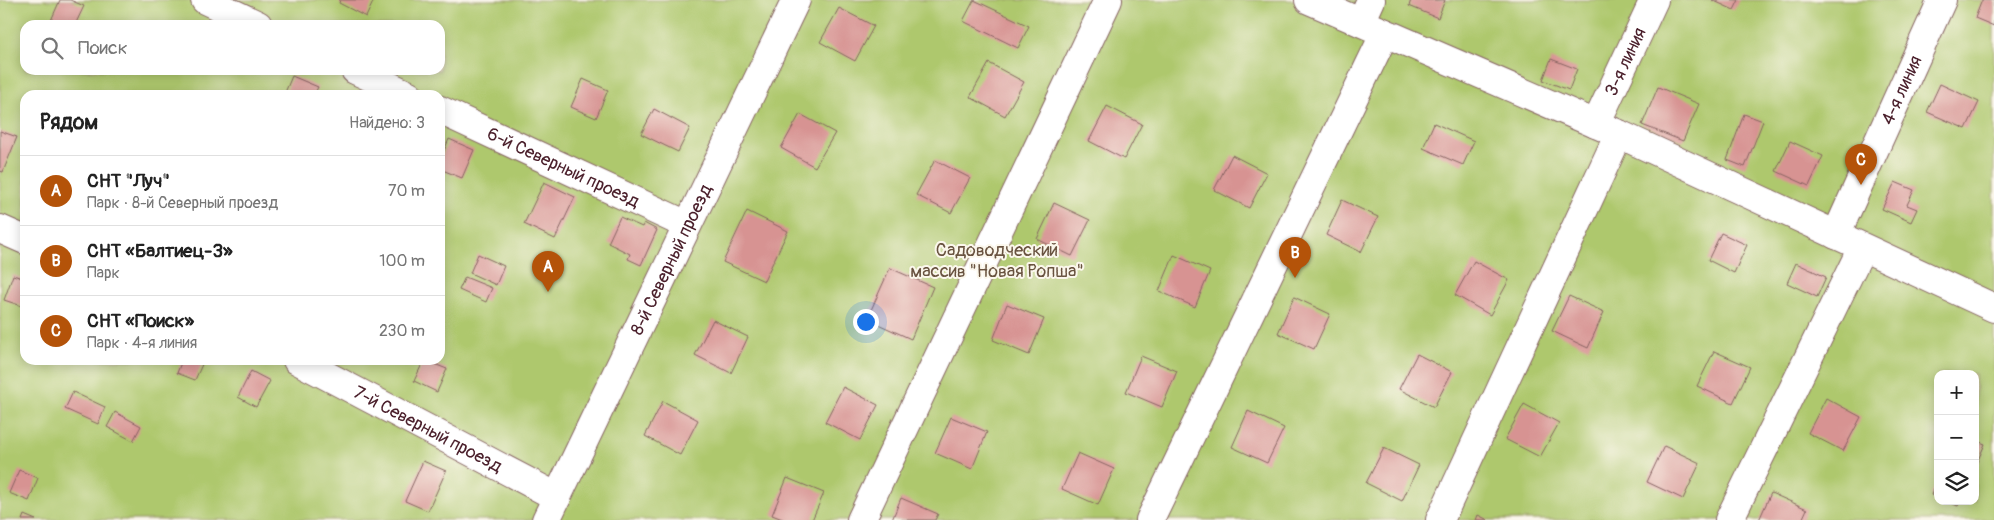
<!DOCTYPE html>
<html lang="ru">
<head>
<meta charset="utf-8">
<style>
	body { margin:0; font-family:Pangolin,sans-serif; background:#f6f6f6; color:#222 }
	.controls { position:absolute; right:15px; bottom:15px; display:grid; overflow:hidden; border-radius:10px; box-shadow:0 2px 12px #0003 }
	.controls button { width:45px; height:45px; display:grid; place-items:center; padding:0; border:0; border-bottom:1px solid #e0e0e0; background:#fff; color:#222; font:25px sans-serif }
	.you { position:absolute; left:865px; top:321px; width:18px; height:18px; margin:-12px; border:4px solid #fff; border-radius:50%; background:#1a73e8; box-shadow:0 0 0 8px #1a73e833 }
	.badge { display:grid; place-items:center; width:32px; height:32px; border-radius:50%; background:#b45309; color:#fff; font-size:16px; font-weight:700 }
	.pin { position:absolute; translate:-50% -41px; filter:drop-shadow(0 1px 2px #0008) }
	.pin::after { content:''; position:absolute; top:26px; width:18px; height:15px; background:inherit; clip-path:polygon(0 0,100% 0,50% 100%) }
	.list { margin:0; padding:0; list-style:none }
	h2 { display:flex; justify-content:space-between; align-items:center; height:65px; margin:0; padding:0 20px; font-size:21px }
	h2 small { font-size:16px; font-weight:400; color:#767676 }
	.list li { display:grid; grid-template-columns:32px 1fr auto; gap:15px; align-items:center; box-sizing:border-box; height:70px; padding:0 20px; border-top:1px solid #e0e0e0 }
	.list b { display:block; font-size:19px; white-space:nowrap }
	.list p { margin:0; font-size:16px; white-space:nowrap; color:#767676 }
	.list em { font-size:16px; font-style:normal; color:#767676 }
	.icon { flex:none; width:28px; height:28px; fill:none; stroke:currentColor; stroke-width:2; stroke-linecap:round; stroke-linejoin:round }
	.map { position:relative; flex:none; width:1994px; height:520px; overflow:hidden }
	.search { position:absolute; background:#fff; box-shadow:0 2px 12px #0003; left:20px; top:20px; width:425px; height:55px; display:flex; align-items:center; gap:12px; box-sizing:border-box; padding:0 18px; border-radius:15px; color:#767676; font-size:19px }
	.panel { position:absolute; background:#fff; box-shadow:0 2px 12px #0003; left:20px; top:90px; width:425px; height:275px; border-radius:15px }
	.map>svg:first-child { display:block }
	.green { fill:#aec86d; stroke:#7c744c; fill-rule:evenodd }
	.building { fill:#d79392 }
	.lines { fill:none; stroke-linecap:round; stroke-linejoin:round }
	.minor-casing { stroke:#856260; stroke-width:30 }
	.minor { stroke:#fff; stroke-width:28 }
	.labels { text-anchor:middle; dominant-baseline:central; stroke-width:4; stroke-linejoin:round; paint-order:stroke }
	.street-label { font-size:18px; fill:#4a1f2b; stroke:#fbf7ec }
	.park-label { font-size:18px; fill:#68523f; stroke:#fbf7ec }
</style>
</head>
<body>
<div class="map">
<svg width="1994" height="520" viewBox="0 0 1994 520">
	<rect width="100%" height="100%" fill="#fbf7ec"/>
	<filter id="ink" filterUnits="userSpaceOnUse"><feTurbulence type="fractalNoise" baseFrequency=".02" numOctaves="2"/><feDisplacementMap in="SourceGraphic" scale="10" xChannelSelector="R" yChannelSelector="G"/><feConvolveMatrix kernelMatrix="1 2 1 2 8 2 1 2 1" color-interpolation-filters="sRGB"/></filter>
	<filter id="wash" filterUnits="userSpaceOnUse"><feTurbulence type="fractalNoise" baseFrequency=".0096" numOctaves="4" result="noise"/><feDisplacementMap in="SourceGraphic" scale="20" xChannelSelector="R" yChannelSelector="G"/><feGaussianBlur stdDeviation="1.12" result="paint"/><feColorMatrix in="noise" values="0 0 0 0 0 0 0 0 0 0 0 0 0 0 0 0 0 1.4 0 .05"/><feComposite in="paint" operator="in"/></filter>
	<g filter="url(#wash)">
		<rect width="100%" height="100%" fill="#f2dec1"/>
		<!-- green -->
		<path class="green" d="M 0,0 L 1994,0 L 1994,520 L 0,520 ZM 25,25 L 440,25 L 440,70 L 25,70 ZM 25,95 L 440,95 L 440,360 L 25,360 ZM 1938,374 L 1975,374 L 1975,501 L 1938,501 Z"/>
		<g id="blocks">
			<!-- building -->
			<path class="building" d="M 60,0 L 70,0 L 84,6 L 75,25 L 49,25 Z
				M 340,0 L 374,0 L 366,17 L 339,3 Z
				M 974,0 L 1029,26 L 1018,48 L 963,21 Z
				M 1411,0 L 1445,0 L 1438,18 L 1409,6 Z
				M 1712,0 L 1739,0 L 1734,10 Z
				M 1982,0 L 1994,0 L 1994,26 L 1975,18 Z
				M 839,8 L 874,26 L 855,61 L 820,42 Z
				M 1551,59 L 1577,69 L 1569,90 L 1543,80 Z
				M 989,63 L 1024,82 L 1005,116 L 970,97 Z
				M 292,76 L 318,87 L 314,95 L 284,95 Z
				M 583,79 L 608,90 L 596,118 L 571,107 Z
				M 1940,84 L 1979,102 L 1966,129 L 1927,112 Z
				M 1658,87 L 1699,104 L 1683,141 L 1642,125 Z
				M 1107,106 L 1142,124 L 1124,159 L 1089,141 Z
				M 654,109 L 690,128 L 678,152 L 641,134 Z
				M 800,114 L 835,133 L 815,167 L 781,148 Z
				M 1744,114 L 1763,121 L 1745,167 L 1727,160 Z
				M 1434,123 L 1474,141 L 1463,165 L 1423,148 Z
				M 0,131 L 17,137 L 3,172 L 0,171 Z
				M 449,139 L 474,150 L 462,178 L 440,169 L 440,160 Z
				M 1790,141 L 1823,156 L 1809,186 L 1776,171 Z
				M 1232,155 L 1267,173 L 1249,208 L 1214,190 Z
				M 935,160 L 970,178 L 951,213 L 916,195 Z
				M 544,182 L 575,197 L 555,239 L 524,224 Z
				M 1895,182 L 1914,190 L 1907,205 L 1917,209 L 1911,222 L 1882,209 Z
				M 1342,200 L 1378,217 L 1361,252 L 1326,235 Z
				M 1054,203 L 1090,220 L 1072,256 L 1037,239 Z
				M 747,211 L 788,231 L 764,281 L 723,262 Z
				M 620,217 L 642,227 L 644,223 L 657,230 L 641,265 L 628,259 L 630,254 L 608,243 Z
				M 1721,233 L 1747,245 L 1734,273 L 1708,260 Z
				M 478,254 L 504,266 L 496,285 L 470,273 Z
				M 1174,255 L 1210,271 L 1195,307 L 1159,291 Z
				M 1474,261 L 1509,280 L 1490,315 L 1455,295 Z
				M 1796,263 L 1826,277 L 1817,297 L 1787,283 Z
				M 890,268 L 933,287 L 911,339 L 867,319 Z
				M 13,275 L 25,279 L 25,307 L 4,300 Z
				M 465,277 L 492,288 L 486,302 L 459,290 Z
				M 1569,296 L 1604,312 L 1588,348 L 1552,331 Z
				M 1294,297 L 1330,314 L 1314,349 L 1278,333 Z
				M 1007,304 L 1044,319 L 1029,355 L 993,340 Z
				M 713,320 L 748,337 L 731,373 L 695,355 Z
				M 1714,351 L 1750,367 L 1733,403 L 1697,386 Z
				M 1417,354 L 1452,372 L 1434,407 L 1399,389 Z
				M 1141,356 L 1177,371 L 1162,407 L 1126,392 Z
				M 182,360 L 204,360 L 195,380 L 177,373 Z
				M 424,360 L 447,369 L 437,392 L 414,381 Z
				M 251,371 L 270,381 L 256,407 L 238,397 Z
				M 843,387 L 878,405 L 860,440 L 825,422 Z
				M 73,392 L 105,407 L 98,424 L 65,409 Z
				M 1826,398 L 1861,417 L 1843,451 L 1808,433 Z
				M 663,401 L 698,420 L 680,455 L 645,436 Z
				M 1524,404 L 1559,423 L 1540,457 L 1505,439 Z
				M 1248,411 L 1284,428 L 1267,463 L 1232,447 Z
				M 115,412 L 141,426 L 133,441 L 107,427 Z
				M 951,417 L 987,432 L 972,469 L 935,453 Z
				M 1975,440 L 1985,444 L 1975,467 Z
				M 1664,446 L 1700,463 L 1683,499 L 1647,482 Z
				M 1384,448 L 1419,465 L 1402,501 L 1366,483 Z
				M 1078,453 L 1114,469 L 1098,505 L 1062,489 Z
				M 423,461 L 446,471 L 428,511 L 405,501 Z
				M 19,470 L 38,478 L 29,501 L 9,493 Z
				M 787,478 L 824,493 L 812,520 L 785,520 L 772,515 Z
				M 1938,479 L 1938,498 L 1931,495 Z
				M 1771,493 L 1807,509 L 1802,520 L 1759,520 Z
				M 901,498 L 938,514 L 935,520 L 892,520 Z
				M 1946,501 L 1960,501 L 1958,506 Z
				M 24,515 L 36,520 L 22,520 Z
				M 1478,515 L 1488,520 L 1476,520 Z"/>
		</g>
	</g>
	<g filter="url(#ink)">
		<use href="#blocks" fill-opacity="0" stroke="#856260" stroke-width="1"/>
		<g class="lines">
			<!-- minor casing -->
			<g class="minor-casing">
				<g id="minor">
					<path d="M 205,0 L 258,25"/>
					<path d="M 1309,0 L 1619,134 L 1994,308"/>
					<path d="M 1361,22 L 1371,0"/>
					<path d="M 355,70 L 409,95"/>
					<path id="s1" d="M 440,110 L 687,225"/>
					<path id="s2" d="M 1596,124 L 1654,0"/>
					<path d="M 0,229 L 25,240"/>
					<path id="s3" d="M 1836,235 L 1942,0"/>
					<path id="s4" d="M 297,360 L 557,497"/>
					<path id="s5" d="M 546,520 L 796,0"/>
					<path d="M 861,520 L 1108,0"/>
					<path d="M 1150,520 L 1385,33"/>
					<path d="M 1440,520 L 1619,134"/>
					<path d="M 1729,520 L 1862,248"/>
				</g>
			</g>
			<!-- minor -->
			<use href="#minor" class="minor"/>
		</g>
	</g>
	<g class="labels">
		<!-- street labels -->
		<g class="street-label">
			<text stroke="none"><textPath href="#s2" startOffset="69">3-я линия</textPath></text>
			<text stroke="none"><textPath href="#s3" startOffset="159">4-я линия</textPath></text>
			<text stroke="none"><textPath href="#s1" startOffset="136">6-й Северный проезд</textPath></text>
			<text stroke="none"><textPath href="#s5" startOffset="289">8-й Северный проезд</textPath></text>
			<text stroke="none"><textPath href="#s4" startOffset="148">7-й Северный проезд</textPath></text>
		</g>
		<!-- park labels -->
		<g class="park-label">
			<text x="997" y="250">Садоводческий<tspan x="997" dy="21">массив "Новая Ропша"</tspan></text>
		</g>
	</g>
</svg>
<div class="controls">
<button>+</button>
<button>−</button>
<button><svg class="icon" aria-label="layers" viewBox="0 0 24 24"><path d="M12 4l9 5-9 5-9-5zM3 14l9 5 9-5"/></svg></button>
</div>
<div class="you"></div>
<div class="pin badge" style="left:548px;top:292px">A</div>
<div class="pin badge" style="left:1295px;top:278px">B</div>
<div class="pin badge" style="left:1861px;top:185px">C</div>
<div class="search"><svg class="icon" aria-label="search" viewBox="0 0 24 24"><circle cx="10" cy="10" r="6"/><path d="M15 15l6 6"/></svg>Поиск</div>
<section class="panel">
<h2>Рядом<small>Найдено: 3</small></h2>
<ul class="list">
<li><span class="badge">A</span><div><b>СНТ &quot;Луч&quot;</b><p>Парк · 8-й Северный проезд</p></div><em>70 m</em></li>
<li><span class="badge">B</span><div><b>СНТ «Балтиец-3»</b><p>Парк</p></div><em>100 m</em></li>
<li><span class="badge">C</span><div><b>СНТ «Поиск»</b><p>Парк · 4-я линия</p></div><em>230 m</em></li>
</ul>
</section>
</div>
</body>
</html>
